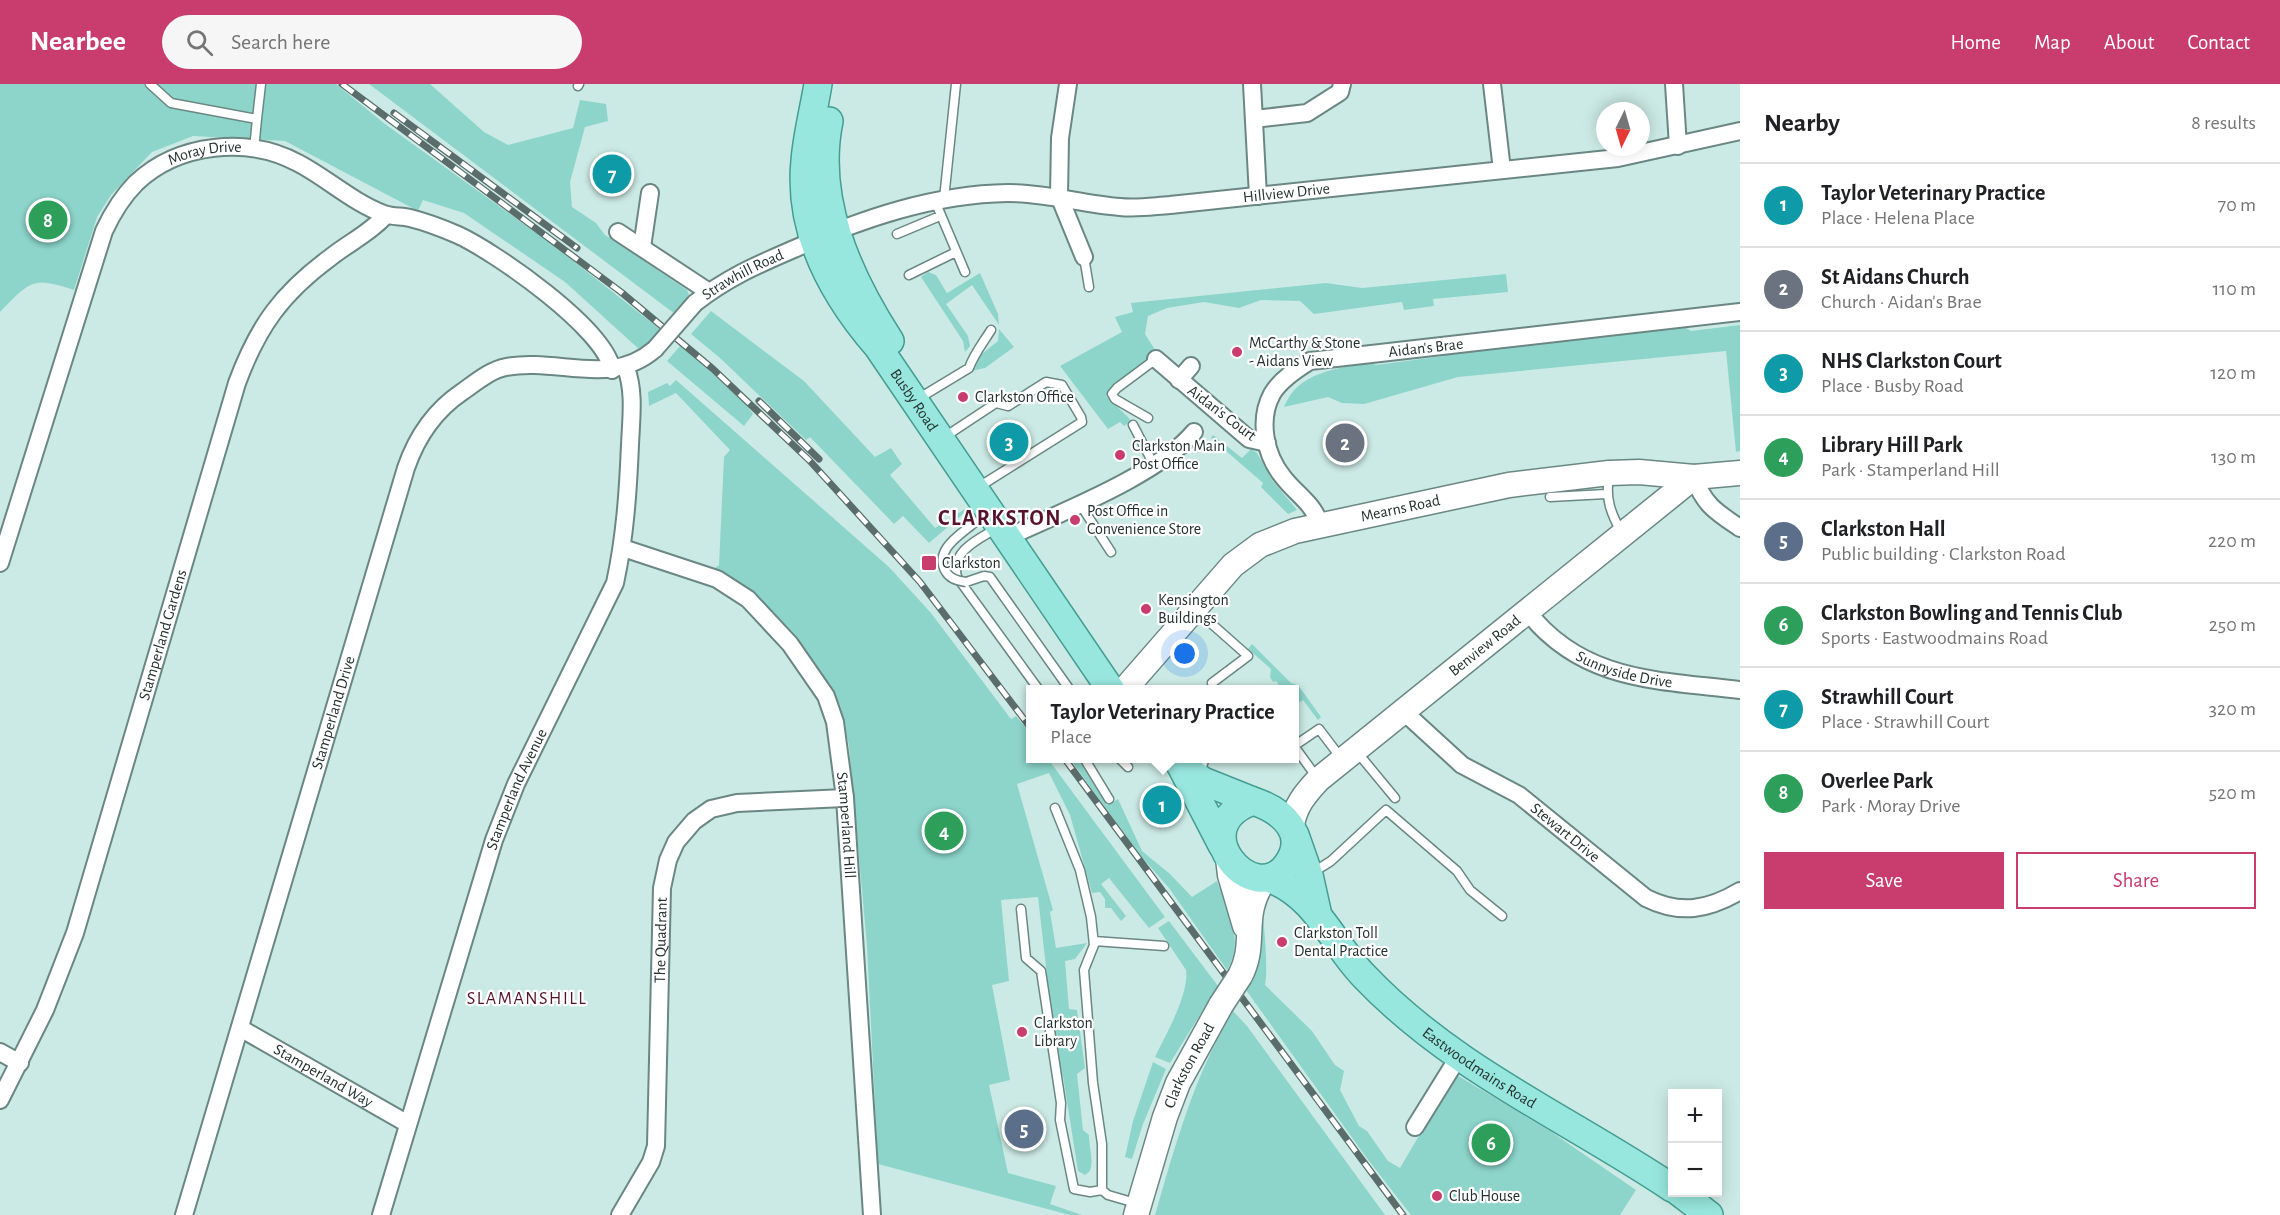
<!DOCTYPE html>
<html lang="en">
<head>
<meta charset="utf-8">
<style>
	body { margin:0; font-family:"Alegreya Sans",sans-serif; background:#f6f6f6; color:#202124 }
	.controls { position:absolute; right:18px; bottom:18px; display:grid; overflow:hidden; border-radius:0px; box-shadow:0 3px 15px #0003 }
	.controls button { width:54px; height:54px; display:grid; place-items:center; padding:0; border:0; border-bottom:2px solid #e0e0e0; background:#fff; color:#202124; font:30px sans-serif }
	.compass { position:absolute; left:1596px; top:18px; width:54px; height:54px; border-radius:50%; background:#fff; box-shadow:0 3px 15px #0003; rotate:185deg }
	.you { position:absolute; left:1185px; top:570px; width:21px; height:21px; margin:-15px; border:4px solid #fff; border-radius:50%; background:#1a73e8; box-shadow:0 0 0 9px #1a73e833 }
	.badge { display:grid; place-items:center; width:39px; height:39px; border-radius:50%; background:#c93d6e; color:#fff; font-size:20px; font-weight:700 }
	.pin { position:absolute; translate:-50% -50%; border:3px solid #fff; box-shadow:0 2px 6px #0006 }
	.popup { position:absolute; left:1026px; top:601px; width:273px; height:78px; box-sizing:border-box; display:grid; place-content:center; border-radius:0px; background:#fff; filter:drop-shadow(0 2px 4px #0005); font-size:20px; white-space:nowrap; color:#757577 }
	.popup b { font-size:22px; color:#202124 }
	.popup::after { content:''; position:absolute; left:50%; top:100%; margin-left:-12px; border:12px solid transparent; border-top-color:#fff }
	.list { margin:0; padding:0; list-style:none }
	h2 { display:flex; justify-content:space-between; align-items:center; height:78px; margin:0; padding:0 24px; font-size:26px }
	h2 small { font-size:20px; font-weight:400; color:#757577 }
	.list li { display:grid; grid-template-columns:39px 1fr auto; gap:18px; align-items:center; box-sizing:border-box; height:84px; padding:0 24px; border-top:2px solid #e0e0e0 }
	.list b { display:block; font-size:22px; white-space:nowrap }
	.list p { margin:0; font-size:20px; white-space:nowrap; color:#757577 }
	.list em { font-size:20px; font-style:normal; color:#757577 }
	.actions { display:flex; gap:12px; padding:18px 24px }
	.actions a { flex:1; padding:14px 0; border:2px solid #c93d6e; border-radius:0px; text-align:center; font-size:21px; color:#c93d6e }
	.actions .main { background:#c93d6e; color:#fff }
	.icon { flex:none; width:33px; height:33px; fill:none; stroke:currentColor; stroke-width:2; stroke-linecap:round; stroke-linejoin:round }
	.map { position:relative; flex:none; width:1740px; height:1131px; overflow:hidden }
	header { display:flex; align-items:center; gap:36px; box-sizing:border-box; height:84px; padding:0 30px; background:#c93d6e; color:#fff }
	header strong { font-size:28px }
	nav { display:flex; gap:33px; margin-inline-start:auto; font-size:21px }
	.search { width:420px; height:54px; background:#f6f6f6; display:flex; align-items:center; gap:15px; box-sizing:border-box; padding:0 21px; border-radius:33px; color:#757577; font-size:22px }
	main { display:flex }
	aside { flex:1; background:#fff }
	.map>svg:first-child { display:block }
	.green { fill:#8dd5cb }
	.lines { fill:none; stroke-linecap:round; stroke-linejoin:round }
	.lane-casing { stroke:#6b8783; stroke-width:11 }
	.street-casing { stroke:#6b8783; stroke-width:20 }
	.secondary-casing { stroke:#6b8783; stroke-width:27 }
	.primary-casing { stroke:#449d92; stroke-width:30 }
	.lane { stroke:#fff; stroke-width:8 }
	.street { stroke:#fff; stroke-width:16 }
	.secondary { stroke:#fff; stroke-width:24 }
	.primary { stroke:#98e7de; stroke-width:27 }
	.rail-casing { stroke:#5b6d6a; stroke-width:7 }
	.rail { stroke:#fff; stroke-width:4.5; stroke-dasharray:14; stroke-linecap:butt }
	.lane-bridge-casing { stroke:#6b8783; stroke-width:11; stroke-linecap:butt }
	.street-bridge-casing { stroke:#6b8783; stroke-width:20; stroke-linecap:butt }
	.secondary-bridge-casing { stroke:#6b8783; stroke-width:27; stroke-linecap:butt }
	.lane-bridge { stroke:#fff; stroke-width:8 }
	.street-bridge { stroke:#fff; stroke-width:16 }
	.secondary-bridge { stroke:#fff; stroke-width:24 }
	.poi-dot { fill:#c93d6e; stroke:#fff; stroke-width:2 }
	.labels { text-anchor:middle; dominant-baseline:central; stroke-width:4.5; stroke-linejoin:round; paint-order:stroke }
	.street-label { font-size:16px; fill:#25312f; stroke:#fff }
	.poi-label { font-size:16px; fill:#25312f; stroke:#fff; text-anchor:start }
	.neighbourhood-label { font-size:18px; letter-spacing:1.5px; fill:#57132b; stroke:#fff }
	.district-label { font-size:22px; font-weight:bold; letter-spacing:1.5px; fill:#57132b; stroke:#fff }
</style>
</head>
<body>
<header>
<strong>Nearbee</strong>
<div class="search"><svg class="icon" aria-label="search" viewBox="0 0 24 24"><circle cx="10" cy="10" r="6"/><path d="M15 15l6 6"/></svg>Search here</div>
<nav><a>Home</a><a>Map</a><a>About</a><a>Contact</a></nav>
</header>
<main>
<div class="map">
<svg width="1740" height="1131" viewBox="0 0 1740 1131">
	<rect width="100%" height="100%" fill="#cceae5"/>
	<!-- green -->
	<path class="green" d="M 0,0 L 336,0 L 385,40 L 553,161 L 661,246 L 640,266 L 565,198 L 464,129 L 423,116 L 418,127 L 285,57 L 193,52 L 152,68 L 111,111 L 97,133 L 74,206 C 31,192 30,198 0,228 Z
		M 369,0 L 430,0 L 484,48 L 508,61 L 573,44 L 580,16 L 606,20 L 608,37 L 585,43 L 570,98 L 572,123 L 596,139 L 605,151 L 687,206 L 690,214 L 675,230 Z
		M 928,188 L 936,191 L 947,209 L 980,189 L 998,230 L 999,241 L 972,201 L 946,220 L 968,252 L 970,262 L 965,268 L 963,257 L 921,193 Z
		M 1506,190 L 1508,208 L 1433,215 L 1434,222 L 1404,226 L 1402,218 L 1314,230 L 1300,217 L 1261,216 L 1239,224 L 1204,218 L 1167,224 L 1148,232 L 1145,250 L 1157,269 L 1115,299 L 1106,312 L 1132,337 L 1124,342 L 1120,338 L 1108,345 L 1060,282 L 1122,248 L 1115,233 L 1133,228 L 1131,219 L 1326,199 L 1362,204 Z
		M 711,227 L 804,297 L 875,373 L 891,364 L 902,380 L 890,391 L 935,444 L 968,423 L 969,425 L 929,459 L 903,432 L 894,440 L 810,353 L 806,356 L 720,274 L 691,250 Z
		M 1740,241 L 1740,367 L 1736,368 L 1726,267 L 1458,293 L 1364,320 L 1342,319 L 1328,313 L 1284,323 C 1298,287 1338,285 1370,278 L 1376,281 L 1444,272 L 1453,265 L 1628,250 L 1683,242 L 1691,247 Z
		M 999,245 L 1014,263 L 985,284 L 972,287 L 978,273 L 998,257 Z
		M 681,261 L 745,319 L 753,330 L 744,342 L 667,277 Z
		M 676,296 L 889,483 L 931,529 L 1011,635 L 1016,632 L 1030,649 L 1030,674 L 1048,675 L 1165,833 L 1149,844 L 1109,794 L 1101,800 L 1126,832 L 1121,837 L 1111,824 L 1105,824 L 1105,815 L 1100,808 L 1092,809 L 1070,731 L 1049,689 L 1017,700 L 1053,826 L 1050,828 L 1056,864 L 1087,859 L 1075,875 L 1065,877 L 1069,925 L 1077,926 L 1085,984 L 1077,990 L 1083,1046 L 1089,1051 C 1089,1065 1094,1074 1090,1087 L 1085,1091 L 1078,1087 L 1063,992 L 1058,988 L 1038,813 L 1001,816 L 1009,897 L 992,901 L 1010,996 L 989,1001 L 1008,1089 L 1056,1102 L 1050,1120 L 1082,1131 L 1070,1131 L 878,1080 L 867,862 L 849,662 L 840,621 L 825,595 L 787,544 L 744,503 L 715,484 L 719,481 L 724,373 L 730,366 L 676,309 L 649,322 L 648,308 L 667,299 L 670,302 Z
		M 1213,351 L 1242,374 L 1251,365 L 1257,369 L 1272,396 L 1297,426 L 1288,430 L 1261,403 L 1263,399 L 1211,354 Z
		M 1252,560 L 1291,599 L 1298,601 L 1321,633 L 1318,636 L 1303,616 L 1294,622 L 1294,606 L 1282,605 L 1276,597 L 1273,598 L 1270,593 L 1271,585 L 1248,565 Z
		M 1070,675 L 1078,675 L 1107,721 L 1118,715 L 1142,767 L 1170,790 L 1192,813 L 1217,797 C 1228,825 1245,858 1227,886 L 1169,804 L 1139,770 Z
		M 1258,834 L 1263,834 C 1265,848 1268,889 1265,901 L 1312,947 L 1335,981 L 1344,987 L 1340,1006 L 1359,1042 L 1367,1047 L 1388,1077 L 1400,1084 L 1455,990 L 1550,1047 L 1636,1106 L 1620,1131 L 1411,1131 L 1366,1073 L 1246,906 C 1260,878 1262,865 1258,834 Z
		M 1169,837 L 1218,902 L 1170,979 L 1155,973 C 1166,950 1189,911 1186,886 L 1158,844 Z
		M 1233,927 L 1247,942 L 1385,1131 L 1155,1131 C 1176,1059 1194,992 1233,927 Z
		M 1153,978 L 1166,985 L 1143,1040 L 1132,1075 L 1125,1073 L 1133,1037 Z"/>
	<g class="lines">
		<!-- lane casing -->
		<g class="lane-casing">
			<path id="lane" d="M 150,0 L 171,19 L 257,35 L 254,65
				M 578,2 L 579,0
				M 257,35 L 261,0
				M 944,115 L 956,0
				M 935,117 L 965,188
				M 897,150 L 940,132
				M 1084,173 L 1089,203
				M 909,191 L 956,168
				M 926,310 L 969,284 C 974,270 983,259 991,246
				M 1148,334 L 1115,315 L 1112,310 L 1117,304 L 1156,275
				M 1133,341 L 1154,381
				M 943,354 L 996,319 L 1008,322 L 1046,298 L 1062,301 L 1081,333 L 1082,338 L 985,399
				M 1609,393 C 1605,415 1611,429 1621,448
				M 1550,413 L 1606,410
				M 1080,420 L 1111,468
				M 997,444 C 979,455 950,467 957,493 L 1039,606
				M 966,498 L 984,492 L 990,493 L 1070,606
				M 1196,526 L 1248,572 L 1212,599
				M 1357,668 L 1395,714
				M 1084,674 L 1109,715
				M 1119,674 L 1128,683
				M 1199,691 L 1205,674
				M 1318,695 L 1294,662 L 1319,645 L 1341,674
				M 1055,724 L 1080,786 L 1091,833 L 1094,861 L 1084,886 L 1093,999 L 1102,1060 L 1102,1106 L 1108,1111 L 1139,1120
				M 1312,789 L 1331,777 L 1386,726 L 1457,787 L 1470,806 L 1502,832
				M 1021,825 L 1026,874 L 1041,887 L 1061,1019 L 1060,1036 L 1074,1105 L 1090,1108 L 1102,1106
				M 1094,857 L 1164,862"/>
		</g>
		<!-- street casing -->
		<g class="street-casing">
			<g id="street">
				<path d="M 1068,0 L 1060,54 L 1059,112 L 1084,173"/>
				<path d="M 1252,0 L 1258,112"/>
				<path d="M 1492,0 L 1502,86"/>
				<path d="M 1674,0 L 1678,62"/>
				<path d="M 1254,35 L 1307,29 L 1340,8 L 1342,0"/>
				<path d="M 618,148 L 709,208"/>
				<path d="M 642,163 L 650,109"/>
				<path id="s1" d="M 695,219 C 728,193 757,181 794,165 C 861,135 934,110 1008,109 C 1047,109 1082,120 1120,123 C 1137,125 1154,122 1170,121 L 1618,74 L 1740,47"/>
				<path d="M 1156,275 L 1249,355 L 1267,359"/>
				<path d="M 1179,296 L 1191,282"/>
				<path d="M 1694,393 C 1704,421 1716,428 1740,444"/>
				<path id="s2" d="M 1320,440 C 1313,419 1296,410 1283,393 C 1265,371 1258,336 1272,310 C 1280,296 1297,285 1310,277 L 1740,228"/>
				<path d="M 1017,449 C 1067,426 1160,389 1194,348"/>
				<path id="s3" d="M 623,464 L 717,495 L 748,515 L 790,560 L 826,612 L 835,638 L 845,714 L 872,1131"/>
				<path id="s4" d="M 0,479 L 104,147 C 112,130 122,113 136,99 C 178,59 248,52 298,79 C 327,94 352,118 384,130 C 392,133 402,132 410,134 C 426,138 442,144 458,151 C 495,168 606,245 612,286"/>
				<path id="s5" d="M 1527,527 C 1582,598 1658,596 1740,606"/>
				<path id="s6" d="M 1403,627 L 1462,681 L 1519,711 L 1646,814 C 1680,831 1708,826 1740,807"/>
				<path id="s7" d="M 240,944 L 408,1040"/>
				<path d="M 0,968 L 20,979"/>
				<path id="s8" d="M 0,1016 L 45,926 L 75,849 L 237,299 C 258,242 282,209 331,173 C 350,158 370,149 386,131"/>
				<path d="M 1415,1043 L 1459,972"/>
				<path id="s9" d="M 184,1131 L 406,384 C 417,352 434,327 462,308 C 475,299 490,286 506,283 C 558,273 610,304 655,265"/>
				<path id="s10" d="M 381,1131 L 494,756 L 516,700 L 615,499 C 625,453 628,408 630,361 C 631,335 635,308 626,284"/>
				<path id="s11" d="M 620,1131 L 651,1078 L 656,1062 L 662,804 L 668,776 L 676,758 L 694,737 L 711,725 L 737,719 L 845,714"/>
			</g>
		</g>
		<!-- secondary casing -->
		<g class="secondary-casing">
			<g id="secondary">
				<path id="s12" d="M 1124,606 L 1233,481 L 1260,461 L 1295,447 L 1509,401 L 1609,389 L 1639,388 L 1694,393 L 1740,389"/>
				<path id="s13" d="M 1292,741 C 1295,722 1305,710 1318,696 L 1694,393"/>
				<path d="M 1228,774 L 1230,791 L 1245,842"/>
				<path d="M 1240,892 C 1258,858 1239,833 1264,796"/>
				<path id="s14" d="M 1136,1131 L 1165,1033 L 1178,999 L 1221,921"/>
			</g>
		</g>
		<!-- primary casing -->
		<g class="primary-casing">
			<g id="primary">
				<path id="s15" d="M 818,0 C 814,25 807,51 805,77 C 798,148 832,210 878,263 L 1111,606"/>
				<path d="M 829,37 C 813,115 848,192 890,257"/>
				<path d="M 1179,678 L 1222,761"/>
				<path d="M 1180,680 L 1203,697 L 1253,717"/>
				<path d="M 1253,717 C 1281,726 1311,750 1286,782 C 1253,825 1181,743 1253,717 Z"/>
				<path d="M 1295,751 L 1309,791 L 1317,827"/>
				<path id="s16" d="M 1271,795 C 1317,813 1332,859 1364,892 C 1451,984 1569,1035 1672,1104"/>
				<path d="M 1679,1108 L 1709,1131"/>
			</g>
		</g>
		<!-- lane -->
		<use href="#lane" class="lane"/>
		<!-- street -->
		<use href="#street" class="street"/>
		<!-- secondary -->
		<use href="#secondary" class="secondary"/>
		<!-- primary -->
		<use href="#primary" class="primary"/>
		<!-- rail casing -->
		<g class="rail-casing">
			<path id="rail" d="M 342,0 L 621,208 L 713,285 L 809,376 L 920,498 L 1030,643
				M 394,29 L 577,164
				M 759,317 L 819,375
				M 1064,674 L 1403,1131"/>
		</g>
		<!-- rail -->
		<use href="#rail" class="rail"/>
		<!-- lane-bridge casing -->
		<g class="lane-bridge-casing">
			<path id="lane-bridge" d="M 966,498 C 958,497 950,495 946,488 C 933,466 960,451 974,439"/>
		</g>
		<!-- street-bridge casing -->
		<g class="street-bridge-casing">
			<path id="street-bridge" d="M 655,265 L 695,219"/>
		</g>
		<!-- secondary-bridge casing -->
		<g class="secondary-bridge-casing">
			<path id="secondary-bridge" d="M 1221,921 L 1240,892"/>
		</g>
		<!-- lane-bridge -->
		<use href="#lane-bridge" class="lane-bridge"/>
		<!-- street-bridge -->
		<use href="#street-bridge" class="street-bridge"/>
		<!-- secondary-bridge -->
		<use href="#secondary-bridge" class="secondary-bridge"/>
	</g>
	<!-- markers -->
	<g class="poi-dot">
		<circle cx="1237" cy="268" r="6"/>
		<circle cx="963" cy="313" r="6"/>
		<circle cx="1120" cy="371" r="6"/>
		<circle cx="1075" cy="436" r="6"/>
		<rect x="921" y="471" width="16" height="16" rx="3"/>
		<circle cx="1146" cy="525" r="6"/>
		<circle cx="1282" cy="858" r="6"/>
		<circle cx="1022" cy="948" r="6"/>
		<circle cx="1437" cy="1112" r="6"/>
	</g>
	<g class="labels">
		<!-- street labels -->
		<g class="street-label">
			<text stroke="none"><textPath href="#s4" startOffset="483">Moray Drive</textPath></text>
			<text stroke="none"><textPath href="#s1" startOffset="616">Hillview Drive</textPath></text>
			<text stroke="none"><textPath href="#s1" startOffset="56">Strawhill Road</textPath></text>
			<text stroke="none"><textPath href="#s2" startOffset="316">Aidan's Brae</textPath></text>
			<text stroke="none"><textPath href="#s15" startOffset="348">Busby Road</textPath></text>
			<text transform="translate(1222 329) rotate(37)">Aidan's Court</text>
			<text stroke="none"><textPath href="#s12" startOffset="345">Mearns Road</textPath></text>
			<text stroke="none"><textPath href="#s8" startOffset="494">Stamperland Gardens</textPath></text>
			<text stroke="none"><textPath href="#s13" startOffset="267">Benview Road</textPath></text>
			<text stroke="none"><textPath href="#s5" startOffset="117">Sunnyside Drive</textPath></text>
			<text stroke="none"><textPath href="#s9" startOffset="524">Stamperland Drive</textPath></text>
			<text stroke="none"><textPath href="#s10" startOffset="447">Stamperland Avenue</textPath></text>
			<text stroke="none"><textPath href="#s3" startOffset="392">Stamperland Hill</textPath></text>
			<text stroke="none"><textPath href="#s6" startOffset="204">Stewart Drive</textPath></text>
			<text stroke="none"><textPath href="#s11" startOffset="284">The Quadrant</textPath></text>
			<text stroke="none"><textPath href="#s14" startOffset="159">Clarkston Road</textPath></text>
			<text stroke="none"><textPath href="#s16" startOffset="284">Eastwoodmains Road</textPath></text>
			<text stroke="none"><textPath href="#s7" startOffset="96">Stamperland Way</textPath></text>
		</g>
		<!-- poi labels -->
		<g class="poi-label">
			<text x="1249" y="259">McCarthy &amp; Stone<tspan x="1249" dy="18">- Aidans View</tspan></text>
			<text x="975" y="313">Clarkston Office</text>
			<text x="1132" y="362">Clarkston Main<tspan x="1132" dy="18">Post Office</tspan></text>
			<text x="1087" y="427">Post Office in<tspan x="1087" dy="18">Convenience Store</tspan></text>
			<text x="942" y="479">Clarkston</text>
			<text x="1158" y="516">Kensington<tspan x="1158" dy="18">Buildings</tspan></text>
			<text x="1294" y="849">Clarkston Toll<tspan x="1294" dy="18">Dental Practice</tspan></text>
			<text x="1034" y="939">Clarkston<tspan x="1034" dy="18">Library</tspan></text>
			<text x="1449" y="1112">Club House</text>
		</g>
		<!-- neighbourhood labels -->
		<g class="neighbourhood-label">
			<text x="527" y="915">SLAMANSHILL</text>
		</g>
		<!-- district labels -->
		<g class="district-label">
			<text x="1000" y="434">CLARKSTON</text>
		</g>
	</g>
</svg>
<div class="controls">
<button>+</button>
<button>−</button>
</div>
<svg class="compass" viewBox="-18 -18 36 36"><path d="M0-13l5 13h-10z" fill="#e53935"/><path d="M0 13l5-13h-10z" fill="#757577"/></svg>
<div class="you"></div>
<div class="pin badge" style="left:1162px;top:721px;background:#0f9aa8">1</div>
<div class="popup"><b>Taylor Veterinary Practice</b>Place</div>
<div class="pin badge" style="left:1345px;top:359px;background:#6b7280">2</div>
<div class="pin badge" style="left:1009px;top:358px;background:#0f9aa8">3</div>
<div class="pin badge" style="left:944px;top:747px;background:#2e9e5b">4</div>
<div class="pin badge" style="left:1024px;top:1045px;background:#5c6f8a">5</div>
<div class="pin badge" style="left:1491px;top:1059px;background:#2e9e5b">6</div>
<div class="pin badge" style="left:612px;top:90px;background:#0f9aa8">7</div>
<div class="pin badge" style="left:48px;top:136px;background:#2e9e5b">8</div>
</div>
<aside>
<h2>Nearby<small>8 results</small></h2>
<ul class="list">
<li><span class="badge" style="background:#0f9aa8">1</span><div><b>Taylor Veterinary Practice</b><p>Place · Helena Place</p></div><em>70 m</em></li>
<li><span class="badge" style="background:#6b7280">2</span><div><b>St Aidans Church</b><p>Church · Aidan's Brae</p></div><em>110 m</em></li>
<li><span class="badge" style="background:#0f9aa8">3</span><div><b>NHS Clarkston Court</b><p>Place · Busby Road</p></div><em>120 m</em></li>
<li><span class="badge" style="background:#2e9e5b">4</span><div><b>Library Hill Park</b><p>Park · Stamperland Hill</p></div><em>130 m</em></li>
<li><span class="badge" style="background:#5c6f8a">5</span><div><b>Clarkston Hall</b><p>Public building · Clarkston Road</p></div><em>220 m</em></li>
<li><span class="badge" style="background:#2e9e5b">6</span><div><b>Clarkston Bowling and Tennis Club</b><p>Sports · Eastwoodmains Road</p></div><em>250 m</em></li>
<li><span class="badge" style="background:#0f9aa8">7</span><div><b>Strawhill Court</b><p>Place · Strawhill Court</p></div><em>320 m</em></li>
<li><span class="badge" style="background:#2e9e5b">8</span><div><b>Overlee Park</b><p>Park · Moray Drive</p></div><em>520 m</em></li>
</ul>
<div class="actions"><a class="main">Save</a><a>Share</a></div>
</aside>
</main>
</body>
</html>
